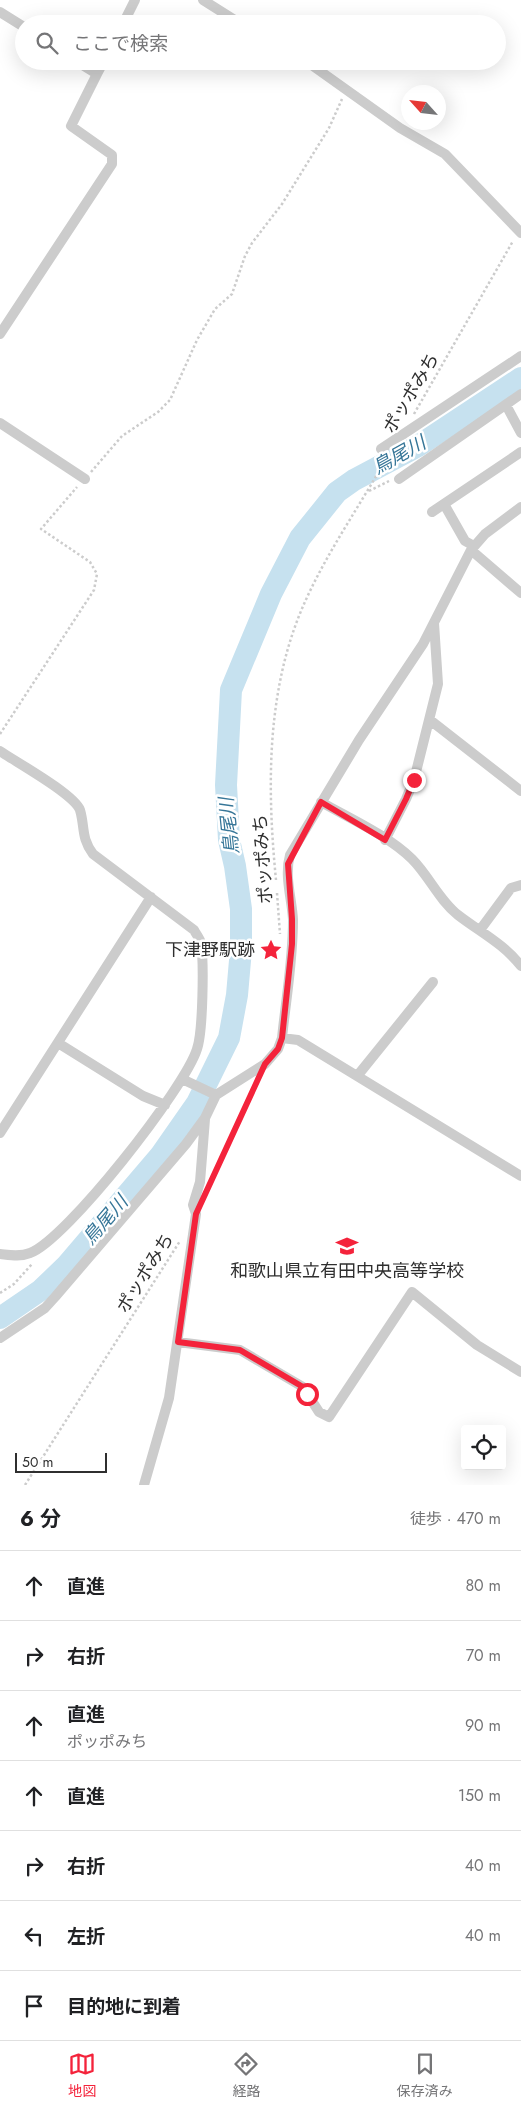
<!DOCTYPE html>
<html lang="ja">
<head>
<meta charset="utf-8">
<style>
	body { margin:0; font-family:Jost,"Noto Sans JP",sans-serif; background:#f6f6f6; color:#202124 }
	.controls { position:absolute; right:15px; bottom:15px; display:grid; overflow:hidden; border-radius:5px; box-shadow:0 5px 20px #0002 }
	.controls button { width:45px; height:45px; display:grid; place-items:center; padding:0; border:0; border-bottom:1px solid #e0e0e0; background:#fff; color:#202124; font:25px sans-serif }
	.compass { position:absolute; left:401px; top:85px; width:45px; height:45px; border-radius:50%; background:#fff; box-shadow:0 5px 20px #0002; rotate:297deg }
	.scale { position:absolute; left:15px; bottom:12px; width:92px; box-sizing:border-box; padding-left:5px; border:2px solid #2f2f2f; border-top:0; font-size:14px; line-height:18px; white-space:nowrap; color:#2f2f2f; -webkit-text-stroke:4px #fff; paint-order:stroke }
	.stop { position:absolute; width:15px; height:15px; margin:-11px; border:4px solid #f4233b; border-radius:50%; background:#fff }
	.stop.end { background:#f4233b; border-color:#fff; box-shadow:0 1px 5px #0008 }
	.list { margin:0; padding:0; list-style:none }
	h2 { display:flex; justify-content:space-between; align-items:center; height:65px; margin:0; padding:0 20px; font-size:21px }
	h2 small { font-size:16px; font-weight:400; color:#757577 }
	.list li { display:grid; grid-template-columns:32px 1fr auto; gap:15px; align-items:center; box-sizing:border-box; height:70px; padding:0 20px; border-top:1px solid #e0e0e0 }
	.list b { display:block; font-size:19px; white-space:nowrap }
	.list p { margin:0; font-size:16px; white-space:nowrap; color:#757577 }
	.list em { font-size:16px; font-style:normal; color:#757577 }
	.icon { flex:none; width:28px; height:28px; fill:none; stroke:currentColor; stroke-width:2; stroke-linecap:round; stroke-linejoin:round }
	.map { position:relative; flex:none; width:521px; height:1485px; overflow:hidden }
	.search { position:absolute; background:#fff; box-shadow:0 5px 20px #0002; left:15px; right:15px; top:15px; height:55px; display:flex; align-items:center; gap:12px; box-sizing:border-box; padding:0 18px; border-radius:28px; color:#757577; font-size:19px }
	.sheet { height:555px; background:#fff }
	nav { display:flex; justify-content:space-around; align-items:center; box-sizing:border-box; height:70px; border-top:1px solid #e0e0e0; background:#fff; font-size:14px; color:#757577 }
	nav a { display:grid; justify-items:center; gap:2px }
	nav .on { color:#f4233b }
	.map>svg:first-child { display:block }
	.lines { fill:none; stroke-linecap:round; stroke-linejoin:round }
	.river { stroke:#c6e1ef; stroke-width:22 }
	.path { stroke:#ccc; stroke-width:2.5; stroke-dasharray:2.5 2.5; stroke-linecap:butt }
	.minor { stroke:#ccc; stroke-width:10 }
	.route { stroke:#f4233b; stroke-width:6 }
	.labels { text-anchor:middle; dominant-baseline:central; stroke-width:5; stroke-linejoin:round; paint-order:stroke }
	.street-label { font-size:18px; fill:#2f2f2f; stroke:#fff }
	.poi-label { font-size:18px; fill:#2f2f2f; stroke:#fff; text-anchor:end }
	.water-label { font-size:19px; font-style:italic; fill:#367698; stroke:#fff }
</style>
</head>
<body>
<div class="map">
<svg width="521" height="1485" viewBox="0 0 521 1485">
	<rect width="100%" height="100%" fill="#fff"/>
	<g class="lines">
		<!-- river -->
		<path class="river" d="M 0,1318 L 41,1290 L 67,1265 L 160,1156 L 197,1103 L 229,1038 L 237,995 L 241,949 L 241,909 L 235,866 L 229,840 L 226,785 L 231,690 L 271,594 L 300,538 L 337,492 L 354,480 L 418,446 L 521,378"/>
		<!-- path -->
		<path class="path" d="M 414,414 L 513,241
			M 91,472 L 122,436 L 158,412 L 170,400 L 197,340 L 215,309 L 232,294 L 245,256 L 252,243 L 282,204 L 329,128 L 342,99
			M 369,491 L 389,481
			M 0,734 L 94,590 L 97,574 L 90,562 L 41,529 L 77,487
			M 276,880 C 267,788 266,690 304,604 C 326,554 359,507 386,459
			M 277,893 L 280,934
			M 212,1181 L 258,1082
			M 0,1293 L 14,1284 L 32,1264
			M 25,1485 L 180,1241"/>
		<!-- minor -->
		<path class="minor" d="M 203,0 L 241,24
			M 0,12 L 24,27
			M 123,24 L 135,0
			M 76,61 L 97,74 L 104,61
			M 306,61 L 400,128 L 445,154 L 521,233
			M 0,334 L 112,164 L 112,155 L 71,126 L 97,74
			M 506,405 L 521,433
			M 0,423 L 85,479
			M 381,449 L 521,356
			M 399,479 L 521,394
			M 444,504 L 465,541 L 474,546
			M 432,512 L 521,452
			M 471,550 L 521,593
			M 430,720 L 521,791
			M 0,751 C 16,762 74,794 80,810 C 85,827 81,838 93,854 L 194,930 C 196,934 200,939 201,943 C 204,962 203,1032 197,1049 C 185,1088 66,1240 30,1253 C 20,1257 10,1255 0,1254
			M 321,802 C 349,818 389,836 412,859 C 429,876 439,900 458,915 C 480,932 504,944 521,966
			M 385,840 L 406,799 L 414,780 L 438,684 L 434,623
			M 480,930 L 511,888 L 521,885
			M 282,1038 L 298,1040 L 521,1176
			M 58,1043 L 143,1096 L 165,1105
			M 358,1075 L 433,982
			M 182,1079 L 216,1095
			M 0,1133 L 151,897
			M 0,1338 L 45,1308 L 55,1297 L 186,1144 L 205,1118 L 216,1095 L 265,1064 L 278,1049 L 282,1038 C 286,999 293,960 293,920 C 292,899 284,876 290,855 L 359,740 L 423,644 L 471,550 L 485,534 L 521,507
			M 178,1342 L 240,1350 L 303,1387 L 319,1412 L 329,1417 L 412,1292 L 477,1345 L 521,1372
			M 144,1485 L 169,1398 L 196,1214 L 193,1205 L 200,1182 L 205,1119"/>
	</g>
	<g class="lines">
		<!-- route -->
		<path class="route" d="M 307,1394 L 303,1387 L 240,1350 L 178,1342 L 196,1214 L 265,1064 L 278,1049 L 282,1038 L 292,944 L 292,919 L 288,864 L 321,802 L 385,840 L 406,799 L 414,780"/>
	</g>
	<!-- icons -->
	<defs>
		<g id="sight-bare" transform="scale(1.725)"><path d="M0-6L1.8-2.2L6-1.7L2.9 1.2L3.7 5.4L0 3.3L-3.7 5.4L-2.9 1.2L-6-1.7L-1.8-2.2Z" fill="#f4233b" stroke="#fff" stroke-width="2.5" paint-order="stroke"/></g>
		<g id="school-bare" transform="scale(1.725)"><path d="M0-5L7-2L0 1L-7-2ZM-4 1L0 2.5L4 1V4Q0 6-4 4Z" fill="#f4233b" stroke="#fff" stroke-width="2.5" paint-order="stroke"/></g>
	</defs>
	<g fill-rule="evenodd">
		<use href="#sight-bare" x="271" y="950"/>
		<use href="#school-bare" x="347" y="1246"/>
	</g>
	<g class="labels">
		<!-- street labels -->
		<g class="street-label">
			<text transform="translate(411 393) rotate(-59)">ポッポみち</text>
			<text transform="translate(263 859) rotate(-94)">ポッポみち</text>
			<text transform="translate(145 1273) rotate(-58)">ポッポみち</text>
		</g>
		<!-- poi labels -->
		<g class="poi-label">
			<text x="255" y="950">下津野駅跡</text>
			<text x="347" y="1271" text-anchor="middle">和歌山県立有田中央高等学校</text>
		</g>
		<!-- water labels -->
		<g class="water-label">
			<text transform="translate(399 455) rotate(-29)">鳥尾川</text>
			<text transform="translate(229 826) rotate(-96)">鳥尾川</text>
			<text transform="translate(105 1220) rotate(-49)">鳥尾川</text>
		</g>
	</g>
</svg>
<div class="controls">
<button><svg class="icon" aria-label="locate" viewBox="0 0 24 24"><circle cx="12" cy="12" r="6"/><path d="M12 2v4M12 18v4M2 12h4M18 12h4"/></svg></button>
</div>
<svg class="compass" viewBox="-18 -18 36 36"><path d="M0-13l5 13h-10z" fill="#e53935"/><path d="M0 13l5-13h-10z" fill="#757577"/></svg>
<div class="scale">50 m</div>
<div class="stop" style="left:307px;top:1394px"></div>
<div class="stop end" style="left:414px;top:780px"></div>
<div class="search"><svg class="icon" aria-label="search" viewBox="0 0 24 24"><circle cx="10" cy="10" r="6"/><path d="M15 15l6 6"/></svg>ここで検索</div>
</div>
<section class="sheet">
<h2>6 分<small>徒歩 · 470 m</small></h2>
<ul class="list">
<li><svg class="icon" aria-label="ahead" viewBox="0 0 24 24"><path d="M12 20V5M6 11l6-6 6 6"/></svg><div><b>直進</b></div><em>80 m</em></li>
<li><svg class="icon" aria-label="right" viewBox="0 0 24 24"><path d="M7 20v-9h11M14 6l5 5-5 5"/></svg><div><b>右折</b></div><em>70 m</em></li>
<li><svg class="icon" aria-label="ahead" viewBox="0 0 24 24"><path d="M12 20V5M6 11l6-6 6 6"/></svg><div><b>直進</b><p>ポッポみち</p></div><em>90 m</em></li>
<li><svg class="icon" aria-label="ahead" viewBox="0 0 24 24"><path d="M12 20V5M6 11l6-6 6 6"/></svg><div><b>直進</b></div><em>150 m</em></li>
<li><svg class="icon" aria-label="right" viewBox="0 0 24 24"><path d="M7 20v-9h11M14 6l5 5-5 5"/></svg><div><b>右折</b></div><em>40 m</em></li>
<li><svg class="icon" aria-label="left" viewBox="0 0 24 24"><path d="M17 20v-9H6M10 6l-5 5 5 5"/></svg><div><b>左折</b></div><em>40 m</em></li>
<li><svg class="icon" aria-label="arrive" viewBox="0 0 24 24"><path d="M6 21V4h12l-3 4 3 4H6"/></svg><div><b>目的地に到着</b></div></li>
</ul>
</section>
<nav>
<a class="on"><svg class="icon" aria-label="map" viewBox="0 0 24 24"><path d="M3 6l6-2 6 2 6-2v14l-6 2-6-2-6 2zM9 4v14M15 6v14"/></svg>地図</a>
<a><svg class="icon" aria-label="directions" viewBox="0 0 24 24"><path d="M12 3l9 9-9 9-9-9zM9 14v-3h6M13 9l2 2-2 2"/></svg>経路</a>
<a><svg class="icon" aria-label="saved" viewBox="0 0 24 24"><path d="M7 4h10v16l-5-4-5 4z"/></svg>保存済み</a>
</nav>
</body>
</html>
